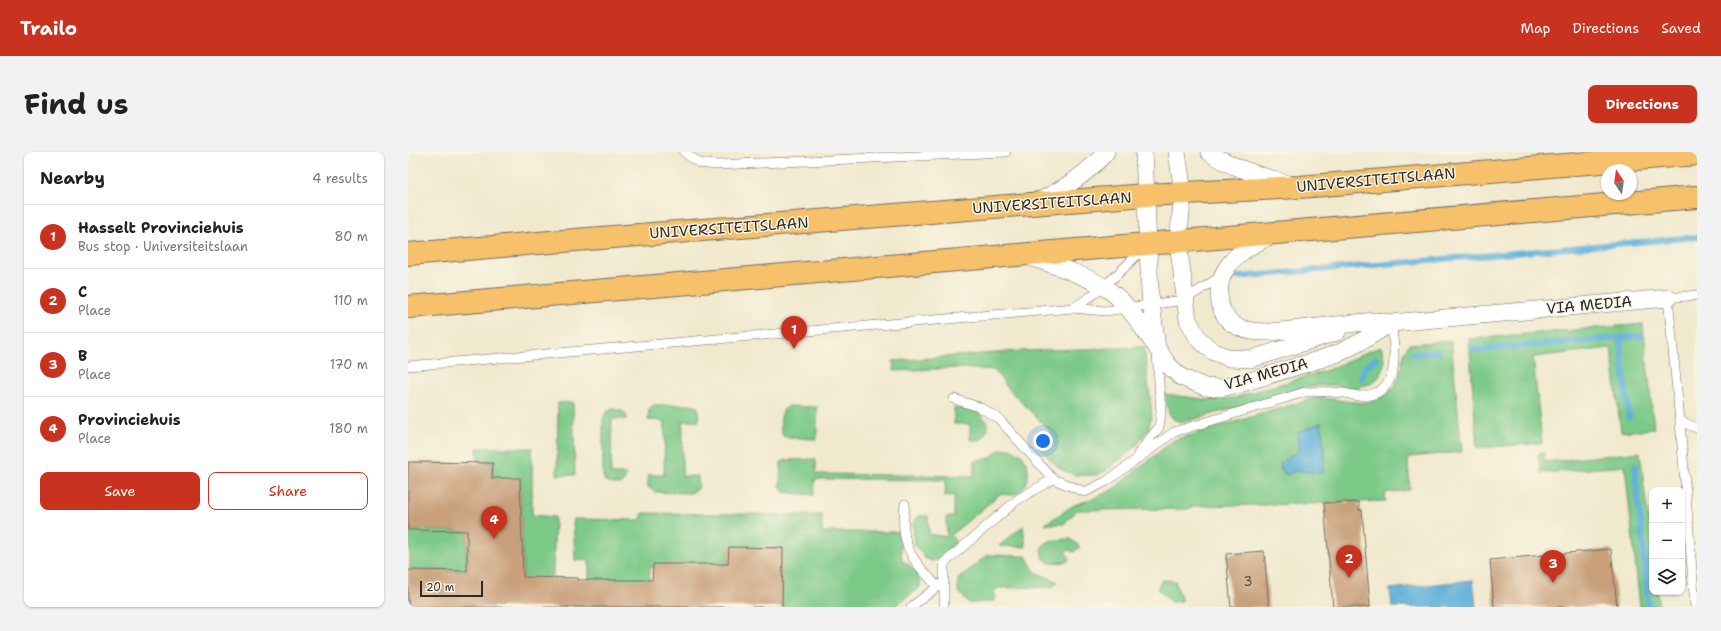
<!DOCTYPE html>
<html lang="en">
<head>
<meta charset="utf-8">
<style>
	body { margin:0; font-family:"Shantell Sans",sans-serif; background:#f2f2f2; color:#202124 }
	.controls { position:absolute; right:12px; bottom:12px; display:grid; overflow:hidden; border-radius:8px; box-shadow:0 1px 3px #0004 }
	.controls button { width:36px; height:36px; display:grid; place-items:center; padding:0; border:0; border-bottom:1px solid #e0e0e0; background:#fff; color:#202124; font:20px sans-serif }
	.compass { position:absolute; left:1193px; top:12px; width:36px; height:36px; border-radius:50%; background:#fff; box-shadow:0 1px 3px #0004; rotate:347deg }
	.scale { position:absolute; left:12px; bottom:10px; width:63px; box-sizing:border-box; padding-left:4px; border:2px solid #2b2b2b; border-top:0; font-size:11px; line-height:14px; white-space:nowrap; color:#2b2b2b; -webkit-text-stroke:3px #fcf5e5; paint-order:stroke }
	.you { position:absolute; left:635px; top:289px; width:14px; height:14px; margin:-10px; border:3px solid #fff; border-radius:50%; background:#1a73e8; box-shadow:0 0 0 6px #1a73e833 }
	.badge { display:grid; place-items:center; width:26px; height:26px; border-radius:50%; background:#c8321e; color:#fff; font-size:13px; font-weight:700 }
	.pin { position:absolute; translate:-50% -33px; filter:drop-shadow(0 1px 2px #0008) }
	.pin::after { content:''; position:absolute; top:21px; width:14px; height:12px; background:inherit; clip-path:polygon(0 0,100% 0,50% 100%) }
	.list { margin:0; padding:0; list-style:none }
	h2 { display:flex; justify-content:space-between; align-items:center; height:52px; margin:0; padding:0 16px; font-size:17px }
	h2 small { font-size:13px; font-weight:400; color:#757577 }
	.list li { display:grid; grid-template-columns:26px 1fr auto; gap:12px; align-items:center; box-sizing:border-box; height:64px; padding:0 16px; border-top:1px solid #e0e0e0 }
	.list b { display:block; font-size:15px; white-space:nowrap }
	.list p { margin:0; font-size:13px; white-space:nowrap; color:#757577 }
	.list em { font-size:13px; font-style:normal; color:#757577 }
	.actions { display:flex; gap:8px; padding:12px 16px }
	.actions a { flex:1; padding:9px 0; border:1px solid #c8321e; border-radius:8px; text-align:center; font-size:14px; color:#c8321e }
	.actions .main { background:#c8321e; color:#fff }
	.icon { flex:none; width:22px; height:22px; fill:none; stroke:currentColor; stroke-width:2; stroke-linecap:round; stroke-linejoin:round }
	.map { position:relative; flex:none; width:1289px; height:455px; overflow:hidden; border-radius:8px }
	header { display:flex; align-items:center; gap:24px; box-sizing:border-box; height:56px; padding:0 20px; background:#c8321e; color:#fff }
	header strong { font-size:19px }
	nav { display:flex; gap:22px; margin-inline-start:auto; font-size:14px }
	.intro { display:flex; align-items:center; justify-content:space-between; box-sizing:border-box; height:96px; padding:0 24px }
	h1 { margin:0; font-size:28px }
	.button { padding:10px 18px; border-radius:8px; background:#c8321e; color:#fff; font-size:14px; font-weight:700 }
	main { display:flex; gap:24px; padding:0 24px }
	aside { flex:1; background:#fff; border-radius:8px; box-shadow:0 1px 3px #0004 }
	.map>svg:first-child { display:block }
	.green { fill:#7cc988; stroke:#547a5a }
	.water { fill:#5eb0d9; stroke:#446e82 }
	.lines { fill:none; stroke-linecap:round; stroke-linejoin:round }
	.stream { stroke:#5eb0d9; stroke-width:6 }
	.building { fill:#c9a07b }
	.service-casing { stroke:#706e64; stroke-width:10 }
	.minor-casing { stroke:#706e64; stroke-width:18 }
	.trunk-casing { stroke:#706e64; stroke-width:24 }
	.service { stroke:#fff; stroke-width:9 }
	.minor { stroke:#fff; stroke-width:17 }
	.trunk { stroke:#f6c16b; stroke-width:22 }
	.labels { text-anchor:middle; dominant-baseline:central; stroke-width:3; stroke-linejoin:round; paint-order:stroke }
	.number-label { font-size:13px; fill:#52483f }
	.street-label { font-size:15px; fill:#2b2b2b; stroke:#fcf5e5 }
</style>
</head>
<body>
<header>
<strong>Trailo</strong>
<nav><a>Map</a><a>Directions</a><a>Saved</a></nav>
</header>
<div class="intro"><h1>Find us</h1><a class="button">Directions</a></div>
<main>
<aside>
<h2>Nearby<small>4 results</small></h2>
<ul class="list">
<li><span class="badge">1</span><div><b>Hasselt Provinciehuis</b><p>Bus stop · Universiteitslaan</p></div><em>80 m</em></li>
<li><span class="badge">2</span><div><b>C</b><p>Place</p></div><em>110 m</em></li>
<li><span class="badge">3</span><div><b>B</b><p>Place</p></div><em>170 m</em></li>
<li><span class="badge">4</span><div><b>Provinciehuis</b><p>Place</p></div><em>180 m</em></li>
</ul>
<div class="actions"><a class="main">Save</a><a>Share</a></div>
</aside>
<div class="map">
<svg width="1289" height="455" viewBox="0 0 1289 455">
	<rect width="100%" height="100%" fill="#fcf5e5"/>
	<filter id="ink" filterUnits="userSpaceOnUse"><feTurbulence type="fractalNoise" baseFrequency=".025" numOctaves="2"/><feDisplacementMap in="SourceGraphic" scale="8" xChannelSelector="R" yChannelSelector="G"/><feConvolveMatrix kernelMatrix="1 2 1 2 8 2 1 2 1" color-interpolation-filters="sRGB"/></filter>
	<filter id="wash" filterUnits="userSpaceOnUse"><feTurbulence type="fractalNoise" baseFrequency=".012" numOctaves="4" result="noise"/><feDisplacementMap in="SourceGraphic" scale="16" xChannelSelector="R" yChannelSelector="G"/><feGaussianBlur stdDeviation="0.9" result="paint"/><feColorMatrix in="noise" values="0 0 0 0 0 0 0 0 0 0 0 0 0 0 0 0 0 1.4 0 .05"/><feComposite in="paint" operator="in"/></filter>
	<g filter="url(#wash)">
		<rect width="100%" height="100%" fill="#f0e9ce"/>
		<!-- green -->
		<path class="green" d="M 1235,172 L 1246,277 L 1213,280 L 1203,196 L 1125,205 L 1134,291 L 1069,296 L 1061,187 Z
			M 1043,189 L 1054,300 L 1002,305 L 1000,309 L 1002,338 L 977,341 L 978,349 L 943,350 L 943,348 L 903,352 L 783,354 L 783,357 L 669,358 L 656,372 L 637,372 L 666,353 L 684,347 L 704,338 L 766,288 L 907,246 C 932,245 962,260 982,239 C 984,236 988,233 989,230 C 995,217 993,203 1001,192 Z
			M 736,195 L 744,263 L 740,278 L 729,293 L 701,317 L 688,323 L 667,323 L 652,317 L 629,294 L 643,280 L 602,239 L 586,218 L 548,216 L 486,219 L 485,209 L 610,199 Z
			M 973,195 C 981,214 973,233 951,234 L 951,237 L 925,233 L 903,234 L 777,270 C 759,271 759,255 757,242 L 801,248 L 825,246 L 920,218 L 961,199 Z
			M 165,250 L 167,323 L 149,323 L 150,251 Z
			M 245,253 L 284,253 L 290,255 L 291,269 L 275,269 L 274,324 L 290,324 L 291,333 L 289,338 L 282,341 L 247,340 L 240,335 L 240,323 L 256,323 L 257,269 L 240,268 L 241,258 Z
			M 381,254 L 409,255 L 409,287 L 380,286 L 375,284 C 371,276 371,257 381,254 Z
			M 546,256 L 566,258 L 573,263 L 579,270 L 580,276 L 576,285 L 572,288 L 562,288 L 562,272 L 546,272 Z
			M 205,257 L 214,259 L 218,262 L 219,267 L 204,267 L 203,322 L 218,322 L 217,328 L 213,332 C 206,332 198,333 195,325 L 195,267 L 198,260 Z
			M 69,296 L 124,296 L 124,363 L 147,365 L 144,445 L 116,444 L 112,327 L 84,326 L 85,311 L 70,309 Z
			M 597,297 C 600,297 604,296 606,298 C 625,305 624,334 608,342 C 603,344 596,342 592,342 L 543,383 L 549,392 L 533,407 L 524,409 L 518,407 L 507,394 L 505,371 L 511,364 L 520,364 L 521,382 L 539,385 L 538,365 L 546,365 L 546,343 L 537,345 L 538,328 L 407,327 L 406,343 L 376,340 L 372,334 L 373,310 L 379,308 L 408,307 L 408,322 L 566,324 L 566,309 L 582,306 L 589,299 Z
			M 1232,300 L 1244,399 L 1244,440 L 1249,440 L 1251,455 L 1232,455 L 1217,314 L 1133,321 L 1130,302 L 1136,301 L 1137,310 Z
			M 234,361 L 414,363 L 414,380 L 491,380 L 494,409 C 503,411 514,426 512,435 L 486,455 L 374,455 L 374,400 L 320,399 L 319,439 L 296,416 L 242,415 L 241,433 L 181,433 L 181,408 L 167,408 L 165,367 L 233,368 Z
			M 615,374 L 618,395 L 591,394 Z
			M 2,378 L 59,379 L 59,419 L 2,418 Z
			M 663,387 L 672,395 L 666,400 L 660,398 L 657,400 L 662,406 L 659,410 L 641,411 L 635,406 L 633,397 C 640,385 651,388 663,387 Z
			M 579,403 L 618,404 L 627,420 L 650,430 L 645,435 L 590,436 L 585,440 L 588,445 L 587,448 L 582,450 L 561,451 L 550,440 L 550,427 Z
			M 754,428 L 767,429 L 774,449 L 763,450 L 749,437 Z"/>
		<!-- water -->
		<path class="water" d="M 913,271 L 917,306 L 915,321 L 886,319 L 879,323 L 873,318 L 872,312 L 890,299 L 889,281 Z
			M 1065,428 L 1068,455 L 984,455 L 982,437 Z"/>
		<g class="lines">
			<!-- stream -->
			<path class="stream" d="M 829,125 L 1289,85
				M 1212,187 L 1221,266
				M 1065,198 L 1233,184
				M 1006,202 L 1031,200
				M 953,226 L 958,214 L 968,207
				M 1227,314 L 1241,455"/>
		</g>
		<g id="blocks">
			<!-- building -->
			<path class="building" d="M 0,310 L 85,311 L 84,326 L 112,326 L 115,425 L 170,426 L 170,428 L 244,428 L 245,412 L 320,412 L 321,395 L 375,396 L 374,455 L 0,455 L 0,418 L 59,419 L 59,379 L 0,378 Z
				M 951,350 L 951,358 L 954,358 L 962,455 L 925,455 L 916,351 Z
				M 1203,397 L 1209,455 L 1086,455 L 1082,408 Z
				M 856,399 L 861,455 L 823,455 L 818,402 Z"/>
		</g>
	</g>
	<g filter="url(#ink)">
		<use href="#blocks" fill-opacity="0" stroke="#706e64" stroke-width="1"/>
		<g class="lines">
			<!-- service casing -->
			<g class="service-casing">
				<path id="service" d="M 276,0 L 291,11 L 308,13 L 598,0
					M 665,156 L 697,159 L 776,148 L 812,125
					M 0,214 L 665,156 C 694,139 712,120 736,96
					M 546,247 L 571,255 L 590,266 L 645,327 L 677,340 L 699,329 L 766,280 L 897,240 C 910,239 922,239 934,241 C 939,241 944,243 950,244 C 993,245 988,201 983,171
					M 1272,269 L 1289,276
					M 730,302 L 751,275 L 753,261 L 749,200
					M 497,352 C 496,364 494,377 498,389 C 502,407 518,422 530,435
					M 503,455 L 533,432
					M 536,455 L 536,411 L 609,348 L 645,327
					M 1287,455 L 1272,269 L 1260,146 L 1289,143"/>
			</g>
			<!-- minor casing -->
			<g class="minor-casing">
				<path id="minor" d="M 736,0 L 742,142 L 749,196 L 761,214 L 773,225 L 797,235 L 813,236 L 835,231 L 916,206 L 933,200 L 954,189 L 983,171
					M 769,0 L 775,41 L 770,90 L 780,168 L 790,186 L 804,199 L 821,206 L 843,207 L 929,180
					M 801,0 C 825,17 855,24 883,33
					M 631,49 C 657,36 679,22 698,0
					M 864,82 C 850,91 830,99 820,114 C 808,130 807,159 825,172 C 837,180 850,180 863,180 L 967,169 L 983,171 L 1260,146
					M 619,104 C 645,113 672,121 696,135 C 718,148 732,172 746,192"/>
			</g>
			<!-- trunk casing -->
			<g class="trunk-casing">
				<path id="trunk" d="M 0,102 L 142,90 L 738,43 L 891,35 L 1289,2
					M 0,155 L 1289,45"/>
			</g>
			<!-- service -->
			<use href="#service" class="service"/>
			<!-- minor -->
			<use href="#minor" class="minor"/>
			<!-- trunk -->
			<use href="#trunk" class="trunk"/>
		</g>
	</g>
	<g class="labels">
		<!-- number labels -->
		<g class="number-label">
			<text x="840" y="429">3</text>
		</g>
		<!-- street labels -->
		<g class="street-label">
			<text transform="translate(968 28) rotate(-5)">UNIVERSITEITSLAAN</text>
			<text transform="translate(644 51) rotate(-4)">UNIVERSITEITSLAAN</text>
			<text transform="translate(321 76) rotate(-4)">UNIVERSITEITSLAAN</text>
			<text transform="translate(1181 153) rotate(-5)">VIA MEDIA</text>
			<text transform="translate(858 222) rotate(-15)">VIA MEDIA</text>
		</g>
	</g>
</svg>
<div class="controls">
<button>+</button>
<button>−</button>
<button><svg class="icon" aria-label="layers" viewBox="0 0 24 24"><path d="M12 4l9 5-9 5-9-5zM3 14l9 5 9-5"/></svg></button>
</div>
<svg class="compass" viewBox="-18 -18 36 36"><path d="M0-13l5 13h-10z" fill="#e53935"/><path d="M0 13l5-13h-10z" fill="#757577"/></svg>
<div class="scale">20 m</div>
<div class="you"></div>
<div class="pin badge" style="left:386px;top:197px">1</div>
<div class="pin badge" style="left:941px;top:426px">2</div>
<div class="pin badge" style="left:1145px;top:431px">3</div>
<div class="pin badge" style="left:86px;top:387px">4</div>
</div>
</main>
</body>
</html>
